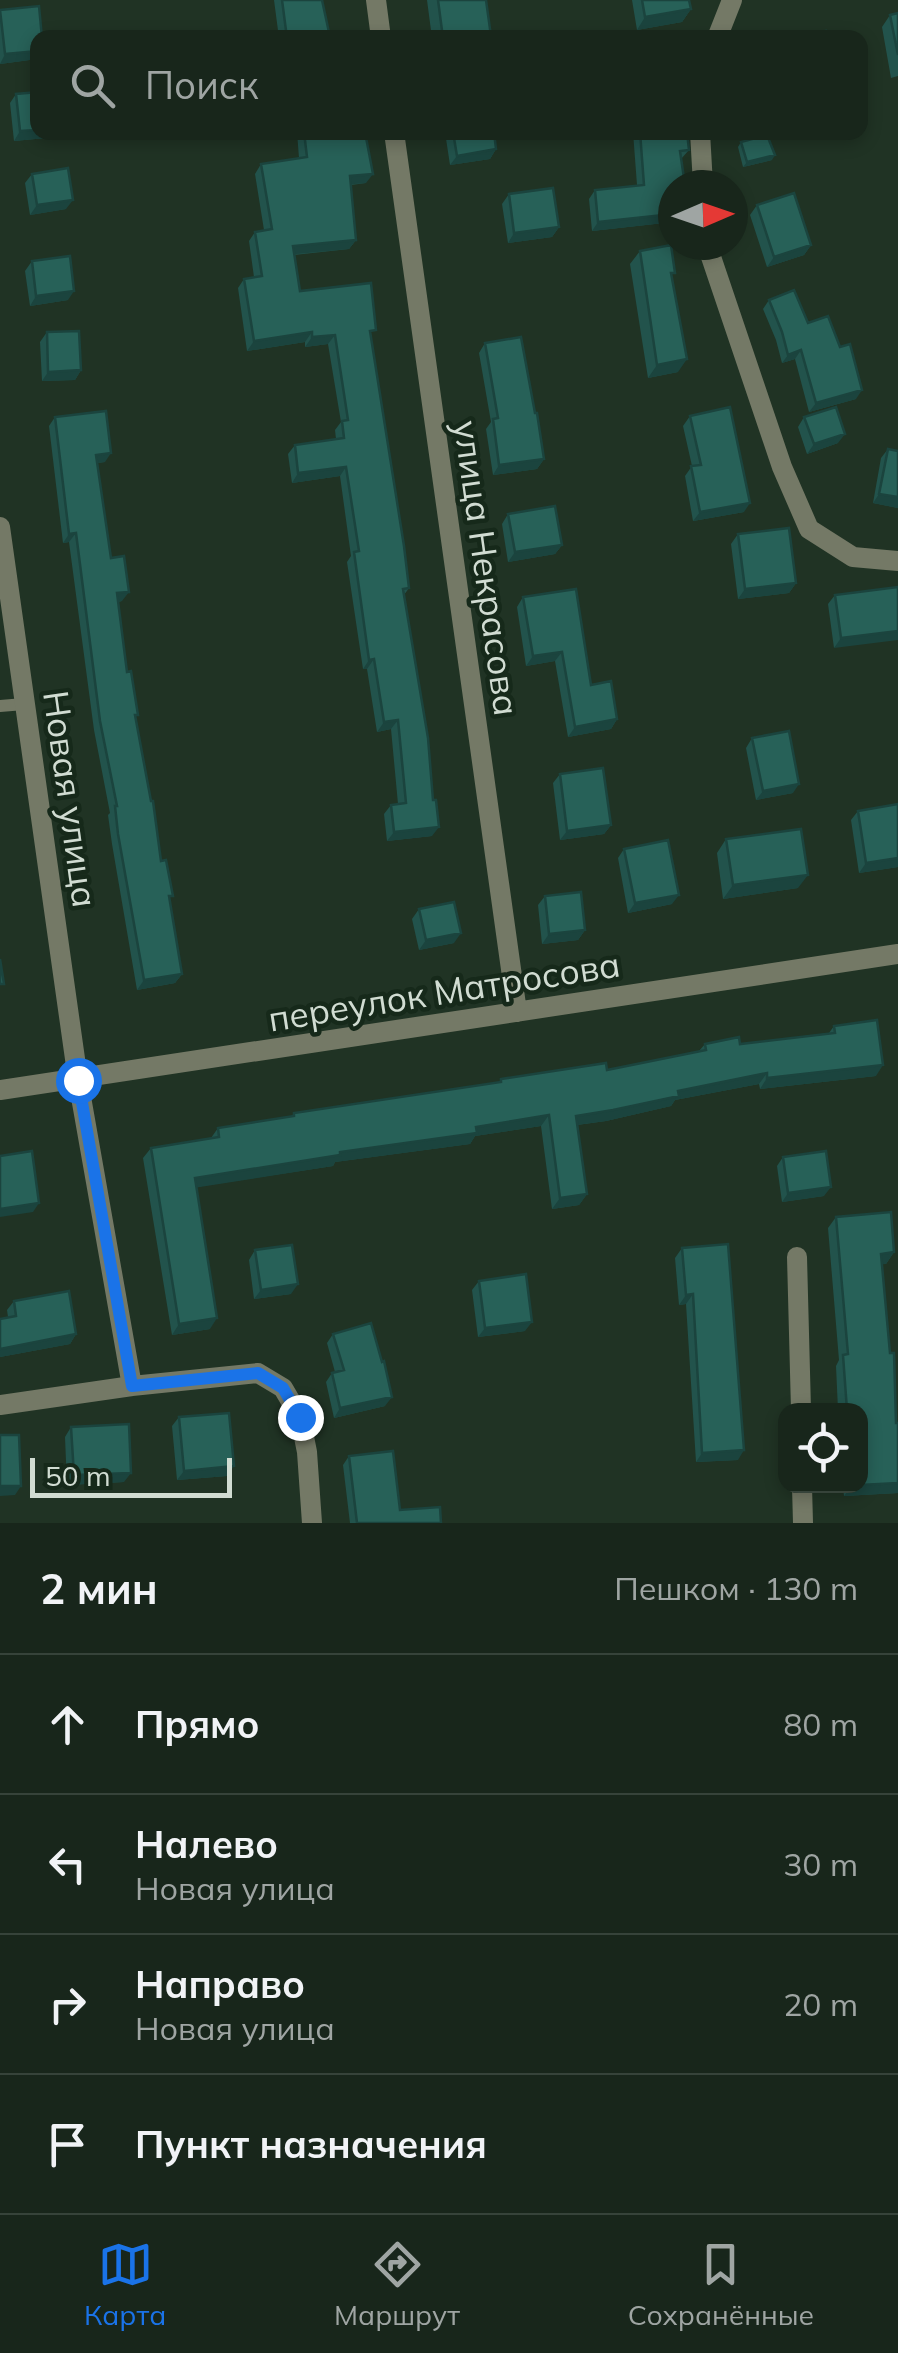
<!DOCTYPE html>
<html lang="ru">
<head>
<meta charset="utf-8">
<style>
	body { margin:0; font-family:Mulish,sans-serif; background:#253228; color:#f1f3f6 }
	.controls { position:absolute; right:30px; bottom:30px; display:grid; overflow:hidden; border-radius:20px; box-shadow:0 5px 15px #0003 }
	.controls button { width:90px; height:90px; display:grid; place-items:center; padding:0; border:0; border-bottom:2px solid #36433a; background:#18261b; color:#f1f3f6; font:50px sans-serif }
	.compass { position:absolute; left:658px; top:170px; width:90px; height:90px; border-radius:50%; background:#18261b; box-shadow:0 5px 15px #0003; rotate:88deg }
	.scale { position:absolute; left:30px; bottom:25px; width:202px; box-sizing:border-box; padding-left:10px; border:5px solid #d1dcd2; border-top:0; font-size:28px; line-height:35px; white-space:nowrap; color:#d1dcd2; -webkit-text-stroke:8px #16291a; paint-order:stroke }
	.stop { position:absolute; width:30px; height:30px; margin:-22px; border:8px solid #1a73e8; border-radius:50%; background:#fff }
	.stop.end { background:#1a73e8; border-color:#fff; box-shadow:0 2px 10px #0008 }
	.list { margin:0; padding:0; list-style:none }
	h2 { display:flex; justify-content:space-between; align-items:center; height:130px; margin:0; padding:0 40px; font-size:42px }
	h2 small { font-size:32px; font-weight:400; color:#9fa5a3 }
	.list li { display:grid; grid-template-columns:65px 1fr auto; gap:30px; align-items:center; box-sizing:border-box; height:140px; padding:0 40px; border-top:2px solid #36433a }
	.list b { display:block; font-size:38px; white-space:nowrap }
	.list p { margin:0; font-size:32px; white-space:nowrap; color:#9fa5a3 }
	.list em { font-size:32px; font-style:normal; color:#9fa5a3 }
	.icon { flex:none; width:55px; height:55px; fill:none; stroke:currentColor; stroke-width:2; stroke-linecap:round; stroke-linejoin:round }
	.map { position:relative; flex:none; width:898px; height:1523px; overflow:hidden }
	.search { position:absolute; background:#18261b; box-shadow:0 5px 15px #0003; left:30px; right:30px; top:30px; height:110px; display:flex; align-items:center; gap:25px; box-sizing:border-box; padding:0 35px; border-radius:20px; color:#9fa5a3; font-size:38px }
	.sheet { height:690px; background:#18261b }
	nav { display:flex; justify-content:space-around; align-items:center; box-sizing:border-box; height:140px; border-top:2px solid #36433a; background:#18261b; font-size:28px; color:#9fa5a3 }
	nav a { display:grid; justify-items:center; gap:5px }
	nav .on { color:#1a73e8 }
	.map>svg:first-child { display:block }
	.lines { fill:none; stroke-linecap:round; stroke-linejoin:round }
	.service { stroke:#747966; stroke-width:12 }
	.minor { stroke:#747966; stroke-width:20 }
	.wall { fill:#22534c }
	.shaded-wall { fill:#1b443e }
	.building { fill:#276158; stroke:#1b443e; stroke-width:2.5 }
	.route { stroke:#1a73e8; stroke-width:12 }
	.labels { text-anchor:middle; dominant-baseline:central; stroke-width:9; stroke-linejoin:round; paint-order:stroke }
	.street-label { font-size:35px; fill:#d1dcd2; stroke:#16291a }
</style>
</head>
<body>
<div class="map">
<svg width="898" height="1523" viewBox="0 0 898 1523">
	<rect width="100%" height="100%" fill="#203324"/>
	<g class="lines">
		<!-- service -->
		<path class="service" d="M 0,706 L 24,704"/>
		<!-- minor -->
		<path class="minor" d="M 376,0 L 381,38
			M 717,38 L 732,0
			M 394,132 L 517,1012
			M 700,132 L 703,185
			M 707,245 L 782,467 L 809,529 L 853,557 L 898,561
			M 0,527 L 78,1080 L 132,1386
			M 0,1090 L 898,954
			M 797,1257 L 801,1410
			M 0,1405 L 132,1386 L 258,1373 L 283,1388 L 300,1417 L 307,1452 L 312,1523
			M 802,1486 L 803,1523"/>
	</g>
	<!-- wall -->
	<path class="wall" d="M 274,0 L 322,0 L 330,37 L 279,38 Z
		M 427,0 L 486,0 L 491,36 L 490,38 L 432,38 Z
		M 632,0 L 689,0 L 691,9 L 682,22 L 637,30 Z
		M 0,11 L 38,38 L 37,59 L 0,64 Z
		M 898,13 L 898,76 L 891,78 L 882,27 L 890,15 Z
		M 16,94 L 46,138 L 14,141 L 10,103 Z
		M 297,132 L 365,132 L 366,183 L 351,185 L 356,240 L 349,249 L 294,255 L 300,291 L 371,337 L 409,588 L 404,595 L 432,836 L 387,841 L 384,814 L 391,805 L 398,804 L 391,729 L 377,732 L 367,669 L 363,669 L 347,562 L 351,556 L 340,476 L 292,483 L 288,454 L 295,445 L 336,439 L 335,430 L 341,422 L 328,344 L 305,347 L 305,342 L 247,351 L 238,288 L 244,279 L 254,277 L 249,241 L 255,232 L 264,230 L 255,174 L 261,164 L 299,158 Z
		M 445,132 L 494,132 L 496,149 L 490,159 L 450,165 Z
		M 633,132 L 687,132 L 689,150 L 681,159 L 673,185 L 673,222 L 592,231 L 589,199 L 595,190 L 637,185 Z
		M 741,142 L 772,160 L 743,167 L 738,147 Z
		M 32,174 L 66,209 L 30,215 L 25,183 Z
		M 509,194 L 559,227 L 552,237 L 508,243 L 502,204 Z
		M 757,205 L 811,245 L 804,255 L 767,267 L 750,215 Z
		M 640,251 L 672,278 L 678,372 L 648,378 L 630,264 Z
		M 32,261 L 68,300 L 30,306 L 25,271 Z
		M 769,300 L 808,323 L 840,347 L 856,399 L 809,412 L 795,359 L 782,363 L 776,340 L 763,309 Z
		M 47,332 L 81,370 L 75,380 L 42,381 L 40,342 Z
		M 485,343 L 544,459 L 537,469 L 493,475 L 486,429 L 491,422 L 479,353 Z
		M 690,416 L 744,512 L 693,521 L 685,476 L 692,466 L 683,426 Z
		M 55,417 L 105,462 L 97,463 L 111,558 L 122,601 L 118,602 L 127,672 L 182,974 L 175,983 L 137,990 L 112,844 L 108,815 L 110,813 L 94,730 L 69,542 L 63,543 L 49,426 Z
		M 804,417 L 838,443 L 807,454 L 798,427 Z
		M 888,449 L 898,451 L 898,508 L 873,503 L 881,458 Z
		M 508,514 L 562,545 L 555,554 L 508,562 L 502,524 Z
		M 738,534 L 796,583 L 789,593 L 738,599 L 731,544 Z
		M 898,587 L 834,648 L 828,604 L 835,595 Z
		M 523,597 L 617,719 L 611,729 L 568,737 L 555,661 L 526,666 L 517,607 Z
		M 752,738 L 793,793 L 756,800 L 746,748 Z
		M 560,774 L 611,825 L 604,834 L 560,840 L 553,783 Z
		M 858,811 L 898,867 L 859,873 L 851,820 Z
		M 726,839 L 798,888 L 723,899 L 717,853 Z
		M 624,849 L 672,904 L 628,913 L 618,858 Z
		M 545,896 L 585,930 L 578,940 L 542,944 L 538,905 Z
		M 419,909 L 454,943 L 419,950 L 412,919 Z
		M 834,1026 L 876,1076 L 760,1089 L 759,1084 L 675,1100 L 671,1106 L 606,1121 L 577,1125 L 587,1194 L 579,1205 L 552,1209 L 541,1126 L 475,1136 L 470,1144 L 335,1162 L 333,1166 L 196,1187 L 210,1329 L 172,1335 L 143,1158 L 151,1148 L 211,1138 L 218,1128 L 291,1117 L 294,1113 L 499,1082 L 501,1079 L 607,1070 L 699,1051 L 705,1044 L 740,1044 L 829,1033 Z
		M 783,1157 L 824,1196 L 782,1202 L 777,1166 Z
		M 891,1212 L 894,1252 L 886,1264 L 882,1264 L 890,1353 L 894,1353 L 896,1423 L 898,1423 L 898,1493 L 844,1496 L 843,1486 L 860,1486 L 860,1410 L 838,1410 L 836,1366 L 839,1360 L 828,1228 L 836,1217 Z
		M 682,1248 L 738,1460 L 696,1462 L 686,1304 L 679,1305 L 675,1258 Z
		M 255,1250 L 291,1294 L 254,1299 L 249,1260 Z
		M 479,1281 L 525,1331 L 478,1337 L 472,1290 Z
		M 14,1301 L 76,1334 L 70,1344 L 0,1357 L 0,1319 L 8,1317 L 7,1310 Z
		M 333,1334 L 382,1362 L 385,1406 L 334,1418 L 326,1382 L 332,1373 L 335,1372 L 327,1343 Z
		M 179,1417 L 227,1476 L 177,1480 L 172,1426 Z
		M 71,1427 L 124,1482 L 67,1485 L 65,1437 Z
		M 349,1456 L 400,1510 L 441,1523 L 350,1523 L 343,1465 Z"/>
	<!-- shaded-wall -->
	<path class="shaded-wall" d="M 691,9 L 682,22 L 637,30 L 645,17 Z
		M 38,51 L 37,59 L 0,64 L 5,54 Z
		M 38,130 L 38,132 L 50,132 L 46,138 L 14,141 L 20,131 Z
		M 496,149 L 490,159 L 450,165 L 457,156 Z
		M 775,155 L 772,160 L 743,167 L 747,162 Z
		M 373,174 L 366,183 L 343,185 L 350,176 Z
		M 73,200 L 66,209 L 30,215 L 37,205 Z
		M 673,214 L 673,222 L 592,231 L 598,222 Z
		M 559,227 L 552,237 L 508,243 L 514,233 Z
		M 356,240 L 349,249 L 286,255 L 293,246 Z
		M 811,245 L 804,255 L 767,267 L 774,257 Z
		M 74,291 L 68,300 L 30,306 L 36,296 Z
		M 312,332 L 305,342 L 247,351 L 254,341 Z
		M 335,335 L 328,344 L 305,347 L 312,337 Z
		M 801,350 L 795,359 L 782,363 L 788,355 Z
		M 687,359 L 678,372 L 648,378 L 657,365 Z
		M 81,370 L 75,380 L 42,381 L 48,372 Z
		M 862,390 L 856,399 L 809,412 L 816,403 Z
		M 845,434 L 838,443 L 807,454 L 814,444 Z
		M 111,453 L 105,462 L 89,464 L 96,455 Z
		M 544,459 L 537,469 L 493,475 L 499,465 Z
		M 346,467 L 340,476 L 292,483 L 298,473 Z
		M 879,494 L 898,497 L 898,508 L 873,503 Z
		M 750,503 L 744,512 L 693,521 L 700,512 Z
		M 76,533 L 69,542 L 63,543 L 69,534 Z
		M 562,545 L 555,554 L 508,562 L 515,552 Z
		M 796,583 L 789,593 L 738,599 L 745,589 Z
		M 129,592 L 122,601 L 110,603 L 117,593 Z
		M 898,631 L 898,640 L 834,648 L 841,638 Z
		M 562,652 L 555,661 L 526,666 L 533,656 Z
		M 374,659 L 367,669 L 363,669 L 369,660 Z
		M 617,719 L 611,729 L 568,737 L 575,727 Z
		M 398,720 L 391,729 L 377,732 L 384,722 Z
		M 799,784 L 793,793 L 756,800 L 763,791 Z
		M 611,825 L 604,834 L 560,840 L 567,831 Z
		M 439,827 L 432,836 L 387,841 L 394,832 Z
		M 898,858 L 898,867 L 859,873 L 866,863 Z
		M 808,875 L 798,888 L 723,899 L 733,885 Z
		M 679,895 L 672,904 L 628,913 L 635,903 Z
		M 585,930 L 578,940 L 542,944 L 549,934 Z
		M 461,933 L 454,943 L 419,950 L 426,940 Z
		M 182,974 L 175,983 L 137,990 L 144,980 Z
		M 883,1065 L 876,1076 L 760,1089 L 767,1078 Z
		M 767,1073 L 759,1084 L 675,1100 L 671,1106 L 606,1121 L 569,1126 L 576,1116 L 678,1091 Z
		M 549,1115 L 541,1126 L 475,1136 L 470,1144 L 335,1162 L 333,1166 L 187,1189 L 195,1178 L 476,1127 Z
		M 831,1187 L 824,1196 L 782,1202 L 788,1193 Z
		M 587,1194 L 579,1205 L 552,1209 L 560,1198 Z
		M 39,1203 L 33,1212 L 0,1217 L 0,1209 Z
		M 894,1252 L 886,1264 L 873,1265 L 881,1254 Z
		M 298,1284 L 291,1294 L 254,1299 L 261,1290 Z
		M 693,1294 L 686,1304 L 679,1305 L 686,1295 Z
		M 217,1318 L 210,1329 L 172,1335 L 179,1324 Z
		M 532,1322 L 525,1331 L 478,1337 L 485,1328 Z
		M 76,1334 L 70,1344 L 0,1357 L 0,1349 Z
		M 392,1397 L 385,1406 L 334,1418 L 340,1408 Z
		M 744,1450 L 738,1460 L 696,1462 L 702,1453 Z
		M 234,1466 L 227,1476 L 177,1480 L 184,1471 Z
		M 131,1473 L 124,1482 L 67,1485 L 74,1475 Z
		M 898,1483 L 898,1493 L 844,1496 L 852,1486 Z
		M 0,1486 L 21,1486 L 15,1495 L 0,1496 Z"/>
	<!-- building -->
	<path class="building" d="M 282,0 L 322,0 L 330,37 L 287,38 Z
		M 438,0 L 486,0 L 491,36 L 443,38 Z
		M 642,0 L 689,0 L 691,9 L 645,17 Z
		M 39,6 L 42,38 L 38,38 L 38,51 L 5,54 L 0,10 Z
		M 898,13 L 898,55 L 890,15 Z
		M 826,31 L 827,38 L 783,37 Z
		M 38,92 L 38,130 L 20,131 L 16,94 Z
		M 304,132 L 365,132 L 373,174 L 350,176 L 356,240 L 293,246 L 300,291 L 371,283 L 376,330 L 370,331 L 404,546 L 409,588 L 403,589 L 428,738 L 433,800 L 436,800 L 439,827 L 394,832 L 391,805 L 406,803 L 398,720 L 384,722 L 374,659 L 369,660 L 354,552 L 359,551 L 346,467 L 298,473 L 295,445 L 344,438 L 342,421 L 348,420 L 335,335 L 312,337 L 312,332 L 254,341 L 244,279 L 262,276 L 255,232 L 272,229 L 261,164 L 307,157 Z
		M 453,132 L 494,132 L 496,149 L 457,156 Z
		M 640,132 L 687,132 L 689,150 L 680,151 L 685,185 L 673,185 L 673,214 L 598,222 L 595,190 L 644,185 Z
		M 767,135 L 775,155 L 747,162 L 741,142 Z
		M 68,168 L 73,200 L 37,205 L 32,174 Z
		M 553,188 L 559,227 L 514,233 L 509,194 Z
		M 794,193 L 811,245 L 774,257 L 757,205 Z
		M 671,245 L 675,273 L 671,273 L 687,359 L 657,365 L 640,251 Z
		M 70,256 L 74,291 L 36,296 L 32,261 Z
		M 794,290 L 808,323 L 828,316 L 840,347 L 850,344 L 862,390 L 816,403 L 801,350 L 788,355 L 782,332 L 769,300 Z
		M 79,331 L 81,370 L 48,372 L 47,332 Z
		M 521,337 L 535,413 L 537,413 L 544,459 L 499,465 L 493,419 L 498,418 L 485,343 Z
		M 730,407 L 750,503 L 700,512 L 691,466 L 701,465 L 690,416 Z
		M 836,407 L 845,434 L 814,444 L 804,417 Z
		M 106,411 L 111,453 L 96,455 L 111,558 L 124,556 L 129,592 L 117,593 L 127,672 L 131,671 L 138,715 L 135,715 L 151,801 L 153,801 L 161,861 L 166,860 L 173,896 L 169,896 L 182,974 L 144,980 L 118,834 L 115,806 L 117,806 L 100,721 L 76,533 L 69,534 L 55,417 Z
		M 888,449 L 898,451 L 898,497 L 879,494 Z
		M 555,506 L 562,545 L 515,552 L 508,514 Z
		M 789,528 L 796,583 L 745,589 L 738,534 Z
		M 898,587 L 898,631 L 841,638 L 835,595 Z
		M 576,589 L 591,685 L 611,681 L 617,719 L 575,727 L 562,652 L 533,656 L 523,597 Z
		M 789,731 L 799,784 L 763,791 L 752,738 Z
		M 603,768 L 611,825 L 567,831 L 560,774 Z
		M 898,804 L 898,858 L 866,863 L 858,811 Z
		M 801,829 L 808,875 L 733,885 L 726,839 Z
		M 668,840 L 679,895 L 635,903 L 624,849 Z
		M 581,892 L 585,930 L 549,934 L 545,896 Z
		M 454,902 L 461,933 L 426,940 L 419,909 Z
		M 0,959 L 4,984 L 0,984 Z
		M 877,1020 L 883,1065 L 767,1078 L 767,1073 L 678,1091 L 679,1096 L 613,1110 L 576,1116 L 587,1194 L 560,1198 L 549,1115 L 476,1127 L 477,1133 L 340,1152 L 340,1155 L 195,1178 L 217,1318 L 179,1324 L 151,1148 L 219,1137 L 218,1128 L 294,1116 L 294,1113 L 501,1082 L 501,1079 L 606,1063 L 607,1070 L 706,1050 L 705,1044 L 739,1037 L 740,1044 L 835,1033 L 834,1026 Z
		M 32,1151 L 39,1203 L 0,1209 L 0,1156 Z
		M 826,1151 L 831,1187 L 788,1193 L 783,1157 Z
		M 891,1212 L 894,1252 L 881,1254 L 890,1353 L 894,1353 L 896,1423 L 898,1423 L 898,1483 L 860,1485 L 860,1410 L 847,1410 L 843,1355 L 848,1354 L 836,1217 Z
		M 728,1244 L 744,1450 L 702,1453 L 693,1294 L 686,1295 L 682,1248 Z
		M 292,1245 L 298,1284 L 261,1290 L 255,1250 Z
		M 526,1274 L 532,1322 L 485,1328 L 479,1281 Z
		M 69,1291 L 76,1334 L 0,1349 L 0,1319 L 16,1316 L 14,1301 Z
		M 371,1323 L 382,1362 L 384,1361 L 392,1397 L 340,1408 L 332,1373 L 344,1370 L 333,1334 Z
		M 229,1413 L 234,1466 L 184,1471 L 179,1417 Z
		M 129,1424 L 131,1473 L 74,1475 L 71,1427 Z
		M 0,1435 L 19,1435 L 21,1486 L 0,1486 Z
		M 393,1451 L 400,1510 L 440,1507 L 441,1523 L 357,1523 L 349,1456 Z"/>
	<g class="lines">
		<!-- route -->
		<path class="route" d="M 78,1080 L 132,1386 L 258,1373 L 283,1388 L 300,1417"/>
	</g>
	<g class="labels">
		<!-- street labels -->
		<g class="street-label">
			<text transform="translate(487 568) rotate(82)">улица Некрасова</text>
			<text transform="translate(71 799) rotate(82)">Новая улица</text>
			<text transform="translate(444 991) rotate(-9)">переулок Матросова</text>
		</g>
	</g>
</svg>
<div class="controls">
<button><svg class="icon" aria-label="locate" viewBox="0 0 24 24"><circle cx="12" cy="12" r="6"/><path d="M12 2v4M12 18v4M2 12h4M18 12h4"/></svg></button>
</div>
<svg class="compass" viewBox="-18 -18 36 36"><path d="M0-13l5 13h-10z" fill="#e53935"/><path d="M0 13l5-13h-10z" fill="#9fa5a3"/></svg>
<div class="scale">50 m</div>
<div class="stop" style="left:78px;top:1080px"></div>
<div class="stop end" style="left:300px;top:1417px"></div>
<div class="search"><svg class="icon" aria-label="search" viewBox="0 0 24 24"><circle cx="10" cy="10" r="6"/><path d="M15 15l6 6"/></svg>Поиск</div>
</div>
<section class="sheet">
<h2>2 мин<small>Пешком · 130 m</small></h2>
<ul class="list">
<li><svg class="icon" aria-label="ahead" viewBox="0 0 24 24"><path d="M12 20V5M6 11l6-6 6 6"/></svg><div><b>Прямо</b></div><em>80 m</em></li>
<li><svg class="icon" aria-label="left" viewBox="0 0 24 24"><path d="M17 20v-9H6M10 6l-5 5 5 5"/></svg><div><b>Налево</b><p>Новая улица</p></div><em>30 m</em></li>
<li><svg class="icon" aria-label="right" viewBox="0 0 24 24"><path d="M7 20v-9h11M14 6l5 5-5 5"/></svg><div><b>Направо</b><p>Новая улица</p></div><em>20 m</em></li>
<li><svg class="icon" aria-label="arrive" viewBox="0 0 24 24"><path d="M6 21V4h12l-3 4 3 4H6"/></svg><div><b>Пункт назначения</b></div></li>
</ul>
</section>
<nav>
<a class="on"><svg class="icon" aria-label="map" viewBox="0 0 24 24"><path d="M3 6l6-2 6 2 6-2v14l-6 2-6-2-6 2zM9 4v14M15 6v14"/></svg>Карта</a>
<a><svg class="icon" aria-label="directions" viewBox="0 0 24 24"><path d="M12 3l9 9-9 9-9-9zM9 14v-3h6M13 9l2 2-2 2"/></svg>Маршрут</a>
<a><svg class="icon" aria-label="saved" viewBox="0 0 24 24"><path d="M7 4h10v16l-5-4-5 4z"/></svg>Сохранённые</a>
</nav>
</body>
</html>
